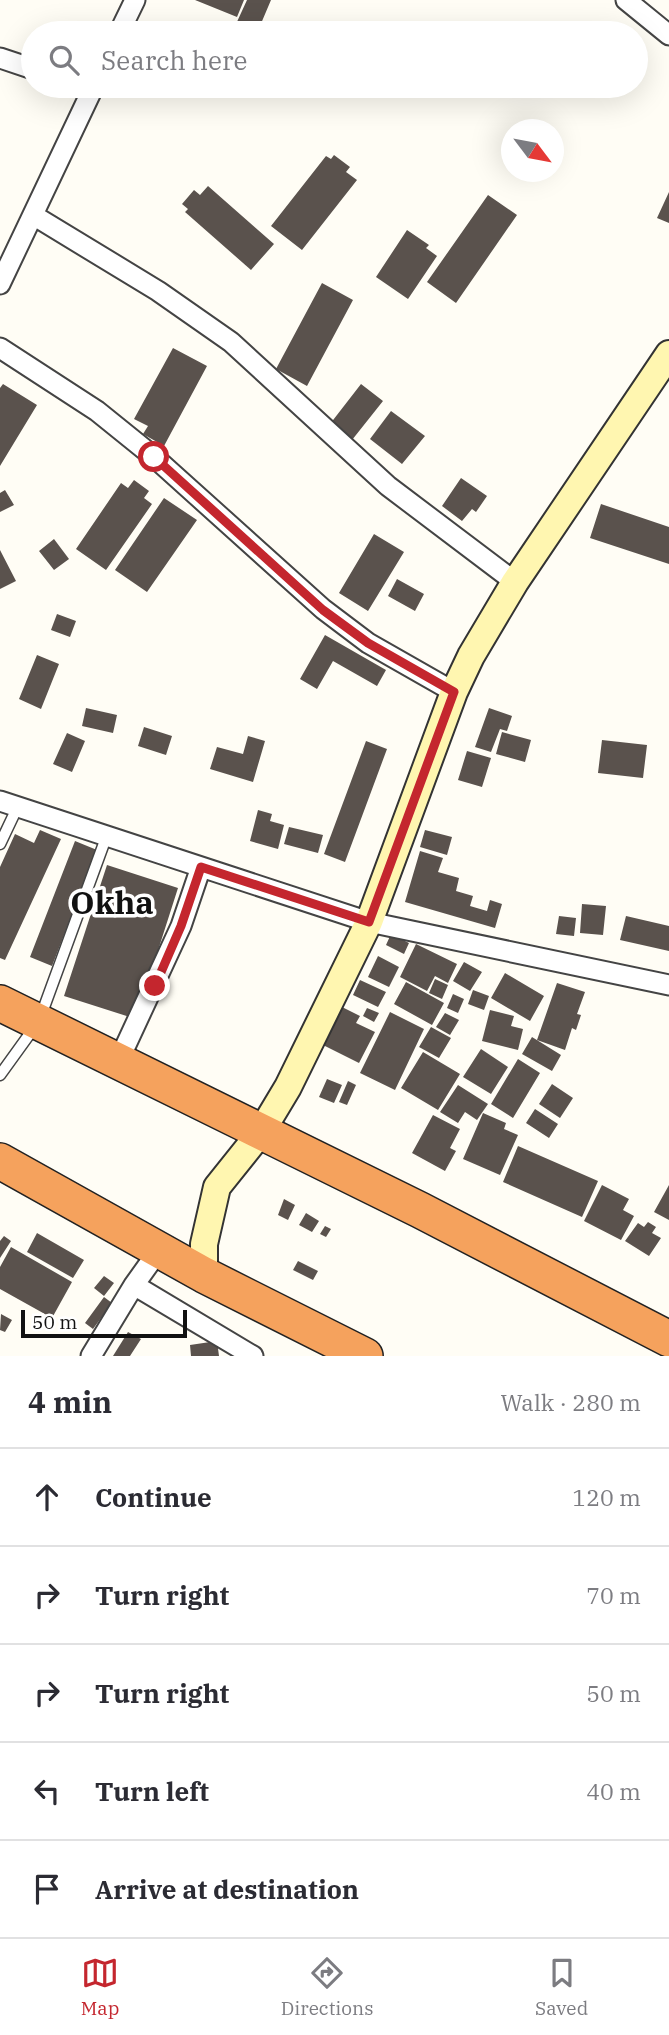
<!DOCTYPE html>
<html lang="en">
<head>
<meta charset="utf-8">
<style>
	body { margin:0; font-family:"IBM Plex Serif",serif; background:#f7f7f7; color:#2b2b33 }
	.compass { position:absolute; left:501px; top:119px; width:63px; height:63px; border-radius:50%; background:#fff; box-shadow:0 7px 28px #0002; rotate:122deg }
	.scale { position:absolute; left:21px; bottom:18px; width:166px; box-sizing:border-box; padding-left:7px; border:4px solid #111; border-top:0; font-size:19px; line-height:24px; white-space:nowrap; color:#111; -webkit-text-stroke:5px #fff; paint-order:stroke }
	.stop { position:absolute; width:21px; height:21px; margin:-16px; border:5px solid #c4262e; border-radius:50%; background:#fff }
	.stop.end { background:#c4262e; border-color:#fff; box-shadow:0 2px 7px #0008 }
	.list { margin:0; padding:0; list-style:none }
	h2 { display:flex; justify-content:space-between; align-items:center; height:91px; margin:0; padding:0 28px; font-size:30px }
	h2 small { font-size:23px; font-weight:400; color:#7c7c81 }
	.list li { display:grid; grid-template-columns:46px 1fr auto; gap:21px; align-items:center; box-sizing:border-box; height:98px; padding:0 28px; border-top:2px solid #e1e1e2 }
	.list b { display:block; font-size:26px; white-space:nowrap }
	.list em { font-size:23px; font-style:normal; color:#7c7c81 }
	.icon { flex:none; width:38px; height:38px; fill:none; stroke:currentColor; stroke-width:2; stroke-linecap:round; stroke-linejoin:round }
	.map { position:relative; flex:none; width:669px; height:1356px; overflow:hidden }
	.search { position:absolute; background:#fff; box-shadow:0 7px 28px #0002; left:21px; right:21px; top:21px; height:77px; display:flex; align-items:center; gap:18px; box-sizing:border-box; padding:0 24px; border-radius:38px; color:#7c7c81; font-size:26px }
	.sheet { height:581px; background:#fff }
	nav { display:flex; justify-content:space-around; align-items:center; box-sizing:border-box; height:98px; border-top:2px solid #e1e1e2; background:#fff; font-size:19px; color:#7c7c81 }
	nav a { display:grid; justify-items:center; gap:4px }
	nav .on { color:#c4262e }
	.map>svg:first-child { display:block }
	.building { fill:#5a524d }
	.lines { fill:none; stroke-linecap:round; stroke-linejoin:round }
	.lane-casing { stroke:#444; stroke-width:13 }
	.street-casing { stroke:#444; stroke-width:23 }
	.secondary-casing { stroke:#333; stroke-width:30 }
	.highway-casing { stroke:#222; stroke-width:38 }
	.lane { stroke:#fff; stroke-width:10 }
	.street { stroke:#fff; stroke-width:19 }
	.secondary { stroke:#fff6b0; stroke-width:26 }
	.highway { stroke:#f5a25d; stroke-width:35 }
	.route { stroke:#c4262e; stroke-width:9 }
	.labels { text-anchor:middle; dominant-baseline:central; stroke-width:7; stroke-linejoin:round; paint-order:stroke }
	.district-label { font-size:32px; font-weight:bold; fill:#111; stroke:#fff }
</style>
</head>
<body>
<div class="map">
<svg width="669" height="1356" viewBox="0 0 669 1356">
	<rect width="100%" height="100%" fill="#fffdf5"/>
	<!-- building -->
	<path class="building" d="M 195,0 L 244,0 L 237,17 Z
		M 247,0 L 271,0 L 257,33 L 236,24 Z
		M 334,155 L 350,167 L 346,172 L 357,180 L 302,250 L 271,226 L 326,156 L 331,159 Z
		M 208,186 L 274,244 L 251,270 L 185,212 L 188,209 L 182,204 L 194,190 L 200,195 Z
		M 669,192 L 669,223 L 657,218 Z
		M 488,195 L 517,215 L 456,303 L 427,282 Z
		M 407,230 L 429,245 L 426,248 L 437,256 L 408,299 L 376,277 Z
		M 322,283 L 353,300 L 307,386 L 276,369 Z
		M 173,348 L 207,366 L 164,446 L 143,434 L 148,426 L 134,419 Z
		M 3,384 L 37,405 L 0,466 L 0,388 Z
		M 361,384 L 383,401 L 352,440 L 330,424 Z
		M 391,411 L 425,436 L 402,464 L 370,439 Z
		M 461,478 L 487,496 L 476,512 L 472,509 L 462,521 L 442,506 Z
		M 134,480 L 149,491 L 144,498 L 152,504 L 106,570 L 76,549 L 121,483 L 128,488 Z
		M 5,490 L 14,505 L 0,512 L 0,493 Z
		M 164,498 L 197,520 L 147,592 L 115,570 Z
		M 601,504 L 669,527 L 669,564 L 590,538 Z
		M 374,534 L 404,552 L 368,611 L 339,593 Z
		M 54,539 L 69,559 L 54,570 L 39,551 Z
		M 0,550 L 16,581 L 0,589 Z
		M 397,579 L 424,594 L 415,611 L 388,596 Z
		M 57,614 L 76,621 L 70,637 L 51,630 Z
		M 325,635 L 386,670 L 377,686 L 333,661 L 317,689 L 300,679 Z
		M 37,655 L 59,664 L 41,709 L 19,699 Z
		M 86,708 L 117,715 L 113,733 L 82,726 Z
		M 489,708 L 512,716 L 507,731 L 500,729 L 491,752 L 475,747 Z
		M 144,727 L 172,736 L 166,755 L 138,746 Z
		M 502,732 L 531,740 L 525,762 L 496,754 Z
		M 67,733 L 85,741 L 72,772 L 53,764 Z
		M 248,736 L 265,741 L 253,782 L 210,769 L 217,747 L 243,754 Z
		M 602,740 L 647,745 L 643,778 L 598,773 Z
		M 366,741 L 387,749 L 345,862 L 324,854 Z
		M 467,751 L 491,758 L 482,787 L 458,780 Z
		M 258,810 L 272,814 L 270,821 L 284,825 L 278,849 L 250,841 Z
		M 289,827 L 323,835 L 318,853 L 284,844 Z
		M 40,830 L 61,839 L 5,960 L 0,958 L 0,867 L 15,834 L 34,843 Z
		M 425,830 L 452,837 L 447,855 L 420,847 Z
		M 75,841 L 97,850 L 52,966 L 30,957 Z
		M 420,851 L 443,858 L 438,872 L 459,878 L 456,891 L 473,896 L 470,906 L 487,911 L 490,900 L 502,904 L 495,928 L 405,902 Z
		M 107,865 L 178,888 L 136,1019 L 64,996 Z
		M 582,904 L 606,906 L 603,935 L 580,933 Z
		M 559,916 L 576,918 L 574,936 L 556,934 Z
		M 626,916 L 669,926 L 669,951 L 620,940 Z
		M 391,934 L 409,943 L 404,954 L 386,945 Z
		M 416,944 L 457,964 L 448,983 L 435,976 L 427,991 L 400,977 Z
		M 378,956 L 399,967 L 389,987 L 368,977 Z
		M 464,962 L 482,972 L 470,991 L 453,981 Z
		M 505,973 L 544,996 L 530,1021 L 491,998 Z
		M 435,979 L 448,985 L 442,999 L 429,993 Z
		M 360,980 L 386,992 L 378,1007 L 353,995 Z
		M 406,982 L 444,1003 L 432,1025 L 394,1004 Z
		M 557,983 L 585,992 L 577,1014 L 581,1015 L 576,1030 L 572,1028 L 565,1050 L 537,1040 Z
		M 473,990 L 489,996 L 484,1010 L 468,1004 Z
		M 453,994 L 464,999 L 458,1013 L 447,1008 Z
		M 342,1007 L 360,1016 L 356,1023 L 375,1032 L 359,1063 L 323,1045 Z
		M 367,1008 L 379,1013 L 374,1022 L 363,1016 Z
		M 490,1010 L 514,1016 L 511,1026 L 523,1029 L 518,1050 L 482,1041 Z
		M 390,1012 L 424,1029 L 395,1090 L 360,1073 Z
		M 445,1013 L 459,1020 L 450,1035 L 436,1027 Z
		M 431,1027 L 451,1038 L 439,1058 L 419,1047 Z
		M 532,1037 L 561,1055 L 552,1071 L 522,1054 Z
		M 481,1049 L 508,1067 L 491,1094 L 463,1077 Z
		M 423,1052 L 460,1074 L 438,1110 L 401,1088 Z
		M 518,1059 L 540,1073 L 513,1118 L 491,1104 Z
		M 327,1079 L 342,1085 L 334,1103 L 319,1097 Z
		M 348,1081 L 356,1085 L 347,1105 L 339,1102 Z
		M 552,1084 L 573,1098 L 560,1118 L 539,1104 Z
		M 458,1085 L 488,1104 L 477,1120 L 465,1112 L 458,1123 L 440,1112 Z
		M 535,1109 L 558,1124 L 549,1138 L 526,1123 Z
		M 483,1113 L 506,1123 L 504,1129 L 518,1135 L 500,1175 L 463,1159 Z
		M 433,1115 L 460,1129 L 450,1148 L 456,1151 L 445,1171 L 412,1153 Z
		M 518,1146 L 598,1181 L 582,1217 L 503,1182 Z
		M 602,1185 L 629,1199 L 623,1210 L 634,1216 L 621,1240 L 584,1221 Z
		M 669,1185 L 669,1220 L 654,1212 Z
		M 284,1199 L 295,1205 L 288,1220 L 278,1215 Z
		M 306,1213 L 319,1221 L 312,1232 L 299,1225 Z
		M 648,1222 L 656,1227 L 652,1233 L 661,1238 L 649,1256 L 625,1241 L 638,1223 L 644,1227 Z
		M 325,1226 L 331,1229 L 326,1237 L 320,1234 Z
		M 37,1233 L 84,1260 L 73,1278 L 27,1252 Z
		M 4,1236 L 11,1241 L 0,1258 L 0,1241 Z
		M 11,1247 L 72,1282 L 52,1318 L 0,1289 L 0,1267 Z
		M 298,1261 L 318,1271 L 313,1280 L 293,1270 Z
		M 104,1276 L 114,1283 L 104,1296 L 94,1288 Z
		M 104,1297 L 112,1303 L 93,1329 L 85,1323 Z
		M 1,1314 L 12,1320 L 5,1332 L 0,1330 Z
		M 128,1332 L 141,1339 L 130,1356 L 113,1356 Z
		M 217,1341 L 219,1356 L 191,1356 L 190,1345 Z"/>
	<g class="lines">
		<!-- lane casing -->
		<g class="lane-casing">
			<path id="lane" d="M 0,844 L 18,806
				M 0,1075 L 39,1021 L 107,835"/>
		</g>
		<!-- street casing -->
		<g class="street-casing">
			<path id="street" d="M 626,0 L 669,35
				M 119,33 L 135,0
				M 0,58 L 33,69
				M 33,215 L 158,291 L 231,342 L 388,486 L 515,582
				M 0,284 L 94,86
				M 0,348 L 97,411 L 154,457 L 323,609 L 368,643 L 454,692
				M 0,801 L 369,922 L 669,985
				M 118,1062 L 181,926 L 201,867
				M 134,1285 L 253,1356
				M 91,1356 L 134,1285 L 159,1250"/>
		</g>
		<!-- secondary casing -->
		<g class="secondary-casing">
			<path id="secondary" d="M 204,1275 L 204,1244 L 217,1187 L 261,1132 L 288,1087 L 369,922 L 454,692 L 471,656 L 515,582 L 669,354"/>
		</g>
		<!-- highway casing -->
		<g class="highway-casing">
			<path id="highway" d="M 0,1003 L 420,1210 L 669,1339
				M 0,1161 L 204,1275 L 365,1356"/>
		</g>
		<!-- lane -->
		<use href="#lane" class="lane"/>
		<!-- street -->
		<use href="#street" class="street"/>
		<!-- secondary -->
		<use href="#secondary" class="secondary"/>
		<!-- highway -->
		<use href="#highway" class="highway"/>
	</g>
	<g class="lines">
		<!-- route -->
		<path class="route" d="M 154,457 L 323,610 L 368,643 L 454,692 L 369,922 L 201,867 L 181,926 L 155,986"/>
	</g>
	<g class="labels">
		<!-- district labels -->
		<g class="district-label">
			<text x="112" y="902">Okha</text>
		</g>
	</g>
</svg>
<svg class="compass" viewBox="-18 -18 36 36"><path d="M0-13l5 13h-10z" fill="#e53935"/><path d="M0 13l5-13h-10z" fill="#7c7c81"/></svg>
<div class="scale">50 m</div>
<div class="stop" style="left:154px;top:457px"></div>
<div class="stop end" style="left:155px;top:986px"></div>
<div class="search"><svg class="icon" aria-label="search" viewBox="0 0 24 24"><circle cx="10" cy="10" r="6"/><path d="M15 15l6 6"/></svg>Search here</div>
</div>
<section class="sheet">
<h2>4 min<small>Walk · 280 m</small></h2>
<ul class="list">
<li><svg class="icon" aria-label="ahead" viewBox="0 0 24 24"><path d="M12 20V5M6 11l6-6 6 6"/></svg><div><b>Continue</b></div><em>120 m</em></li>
<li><svg class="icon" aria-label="right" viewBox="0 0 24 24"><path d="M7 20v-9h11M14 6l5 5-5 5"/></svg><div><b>Turn right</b></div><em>70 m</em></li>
<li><svg class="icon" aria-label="right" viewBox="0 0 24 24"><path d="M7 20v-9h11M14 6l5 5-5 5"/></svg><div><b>Turn right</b></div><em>50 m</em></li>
<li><svg class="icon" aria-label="left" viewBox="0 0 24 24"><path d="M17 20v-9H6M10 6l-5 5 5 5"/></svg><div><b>Turn left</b></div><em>40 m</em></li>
<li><svg class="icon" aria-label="arrive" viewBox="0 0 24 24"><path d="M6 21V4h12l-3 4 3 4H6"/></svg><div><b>Arrive at destination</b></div></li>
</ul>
</section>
<nav>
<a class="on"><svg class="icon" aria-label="map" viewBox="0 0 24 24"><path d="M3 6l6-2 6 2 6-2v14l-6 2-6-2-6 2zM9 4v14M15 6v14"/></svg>Map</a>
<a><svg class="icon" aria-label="directions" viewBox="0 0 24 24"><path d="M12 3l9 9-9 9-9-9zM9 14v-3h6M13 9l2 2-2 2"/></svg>Directions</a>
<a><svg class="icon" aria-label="saved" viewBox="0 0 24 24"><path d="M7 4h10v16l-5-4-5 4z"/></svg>Saved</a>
</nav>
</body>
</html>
